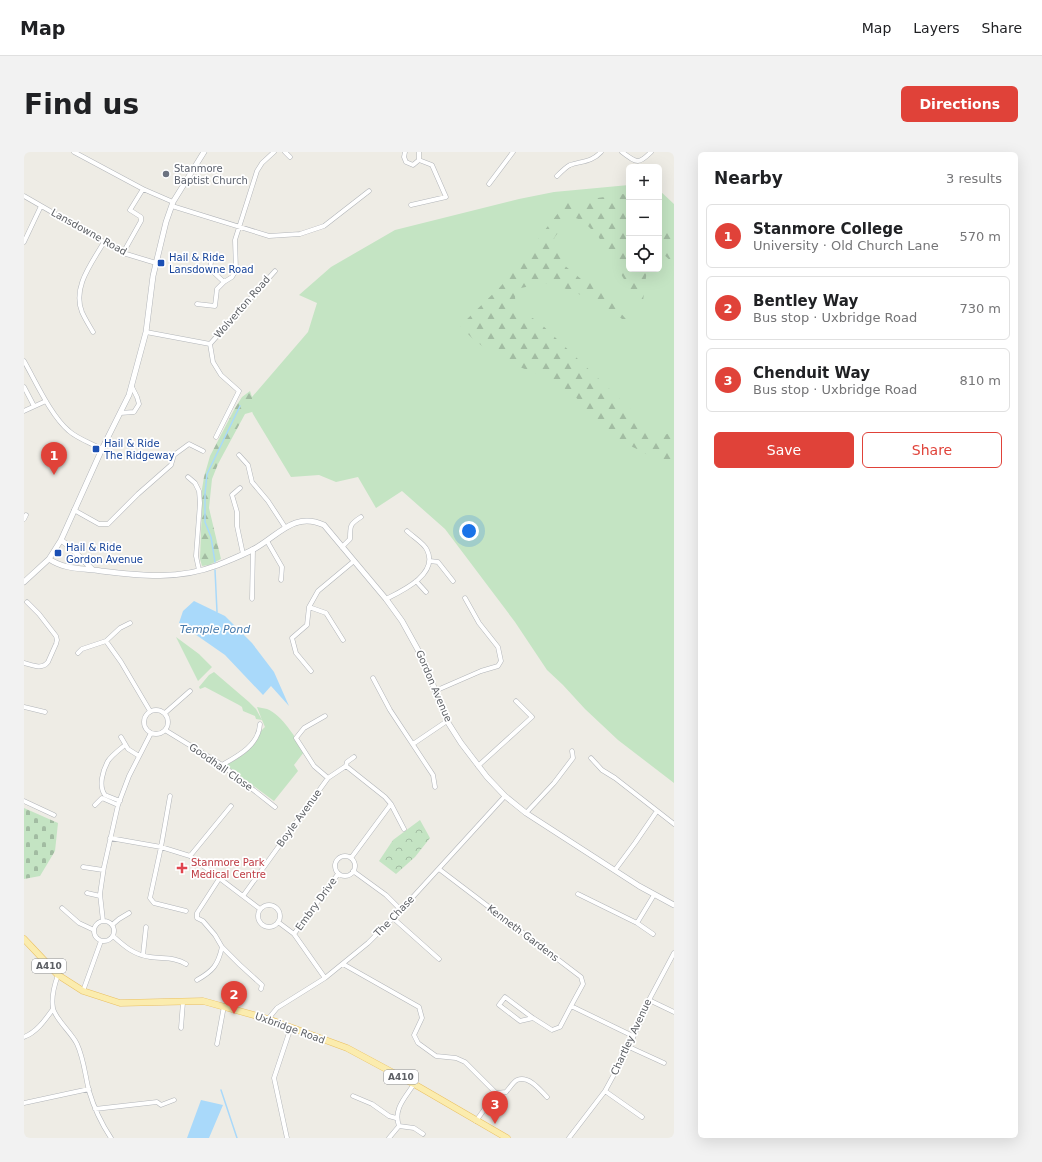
<!DOCTYPE html>
<html lang="en">
<head>
<meta charset="utf-8">
<style>
	body { margin:0; font-family:"DejaVu Sans",sans-serif; background:#f2f2f2; color:#202124 }
	.controls { position:absolute; right:12px; top:12px; display:grid; overflow:hidden; border-radius:6px; box-shadow:0 4px 16px #0002 }
	.controls button { width:36px; height:36px; display:grid; place-items:center; padding:0; border:0; border-bottom:1px solid #e0e0e0; background:#fff; color:#202124; font:20px sans-serif }
	.you { position:absolute; left:445px; top:379px; width:14px; height:14px; margin:-10px; border:3px solid #fff; border-radius:50%; background:#1a73e8; box-shadow:0 0 0 6px #1a73e833 }
	.badge { display:grid; place-items:center; width:26px; height:26px; border-radius:50%; background:#e04239; color:#fff; font-size:13px; font-weight:700 }
	.pin { position:absolute; translate:-50% -33px; filter:drop-shadow(0 1px 2px #0008) }
	.pin::after { content:''; position:absolute; top:21px; width:14px; height:12px; background:inherit; clip-path:polygon(0 0,100% 0,50% 100%) }
	.list { margin:0; padding:0; list-style:none }
	h2 { display:flex; justify-content:space-between; align-items:center; height:52px; margin:0; padding:0 16px; font-size:17px }
	h2 small { font-size:13px; font-weight:400; color:#757577 }
	.list li { display:grid; grid-template-columns:26px 1fr auto; gap:12px; align-items:center; box-sizing:border-box; height:64px; margin:0 8px 8px; padding:0 8px; border:1px solid #e0e0e0; border-radius:6px }
	.list b { display:block; font-size:15px; white-space:nowrap }
	.list p { margin:0; font-size:13px; white-space:nowrap; color:#757577 }
	.list em { font-size:13px; font-style:normal; color:#757577 }
	.actions { display:flex; gap:8px; padding:12px 16px }
	.actions a { flex:1; padding:9px 0; border:1px solid #e04239; border-radius:6px; text-align:center; font-size:14px; color:#e04239 }
	.actions .main { background:#e04239; color:#fff }
	.icon { flex:none; width:22px; height:22px; fill:none; stroke:currentColor; stroke-width:2; stroke-linecap:round; stroke-linejoin:round }
	.map { position:relative; flex:none; width:650px; height:986px; overflow:hidden; border-radius:6px }
	header { display:flex; align-items:center; gap:24px; box-sizing:border-box; height:56px; padding:0 20px; background:#fff; border-bottom:1px solid #e0e0e0 }
	header strong { font-size:19px }
	nav { display:flex; gap:22px; margin-inline-start:auto; font-size:14px }
	.intro { display:flex; align-items:center; justify-content:space-between; box-sizing:border-box; height:96px; padding:0 24px }
	h1 { margin:0; font-size:28px }
	.button { padding:10px 18px; border-radius:6px; background:#e04239; color:#fff; font-size:14px; font-weight:700 }
	main { display:flex; gap:24px; padding:0 24px }
	aside { flex:1; background:#fff; border-radius:6px; box-shadow:0 4px 16px #0002 }
	.map>svg:first-child { display:block }
	.grass { fill:#c4e4c3 }
	.forest { fill:url(#forest-firs) }
	.cemetery { fill:url(#cemetery-stones) }
	.park { fill:url(#park-crowns) }
	.water { fill:#a9d9fa }
	.lines { fill:none; stroke-linecap:round; stroke-linejoin:round }
	.stream { stroke:#a9d9fa; stroke-width:1.5 }
	.minor-casing { stroke:#b2b5b9; stroke-width:5 }
	.tertiary-casing { stroke:#b2b5b9; stroke-width:6 }
	.primary-casing { stroke:#eac063; stroke-width:7 }
	.minor { stroke:#fff; stroke-width:4 }
	.tertiary { stroke:#fff; stroke-width:5 }
	.primary { stroke:#fbecae; stroke-width:6 }
	.worship-dot { fill:#6b7280; stroke:#fff; stroke-width:1.5 }
	.transit-dot { fill:#1a4fb4; stroke:#fff; stroke-width:1.5 }
	.health-dot { fill:#e0444e; stroke:#fff; stroke-width:1.5 }
	.labels { text-anchor:middle; dominant-baseline:central; stroke-width:3.5; stroke-linejoin:round; paint-order:stroke }
	.shield { fill:#fff; stroke:#8e9093; stroke-width:1 }
	.shield-label { font-size:9px; font-weight:bold; fill:#5d6065 }
	.worship-label { font-size:10px; fill:#5b616d; stroke:#fff; text-anchor:start }
	.street-label { font-size:10px; fill:#5d6065; stroke:#fff }
	.transit-label { font-size:10px; fill:#164399; stroke:#fff; text-anchor:start }
	.health-label { font-size:10px; fill:#be3a42; stroke:#fff; text-anchor:start }
	.water-label { font-size:11px; font-style:italic; fill:#467aac; stroke:#fff }
</style>
</head>
<body>
<header>
<strong>Map</strong>
<nav><a>Map</a><a>Layers</a><a>Share</a></nav>
</header>
<div class="intro"><h1>Find us</h1><a class="button">Directions</a></div>
<main>
<div class="map">
<svg width="650" height="986" viewBox="0 0 650 986">
	<defs>
		<pattern id="forest-firs" width="22" height="20" patternUnits="userSpaceOnUse"><rect width="22" height="20" fill="#c4e4c3"/><path d="M5 1l3.5 6h-7zM16 11l3.5 6h-7z" fill="#a2bca2"/></pattern>
		<pattern id="cemetery-stones" width="16" height="16" patternUnits="userSpaceOnUse"><rect width="16" height="16" fill="#c4e4c3"/><path d="M2 7V4a2 2 0 0 1 4 0v3zM10 15v-3a2 2 0 0 1 4 0v3z" fill="#a2bca2"/></pattern>
		<pattern id="park-crowns" width="20" height="18" patternUnits="userSpaceOnUse"><rect width="20" height="18" fill="#c4e4c3"/><path d="M2 6a3 3 0 1 1 6 0M12 15a3 3 0 1 1 6 0" fill="none" stroke="#a2bca2"/></pattern>
	</defs>
	<rect width="100%" height="100%" fill="#eeece5"/>
	<!-- grass -->
	<path class="grass" d="M 605,33 L 605,117 L 635,117 L 635,38 L 650,52 L 650,631 L 594,588 L 561,557 L 539,533 L 523,518 L 491,470 L 421,377 L 378,339 L 352,356 L 334,325 L 312,330 L 295,323 L 267,325 L 229,262 L 227,257 L 228,245 L 284,180 L 293,151 L 275,143 L 307,115 L 371,78 L 495,47 L 530,40 Z
		M 152,485 L 175,502 L 188,515 L 174,529 Z
		M 190,520 L 225,550 L 232,557 L 238,568 L 233,555 C 236,556 240,556 243,557 C 258,563 272,586 280,600 L 270,613 L 274,619 L 250,649 L 212,621 L 204,614 L 204,612 C 215,606 225,600 232,589 C 235,584 236,579 241,575 L 238,568 L 232,567 L 231,564 L 219,559 L 218,555 L 215,553 L 181,535 L 176,537 L 175,535 L 185,523 Z"/>
	<!-- forest -->
	<path class="forest" d="M 599,42 L 605,44 L 605,117 L 623,117 L 618,157 L 574,84 L 559,69 L 547,64 L 530,86 L 540,113 L 557,127 L 571,131 L 607,173 L 576,152 L 546,138 L 521,131 L 492,137 C 488,160 498,159 515,170 L 636,285 L 650,279 L 650,319 L 639,317 L 633,310 L 619,300 L 584,283 L 550,243 L 527,227 L 493,214 L 466,200 L 449,187 L 436,174 L 477,134 L 542,51 Z
		M 635,66 L 650,78 L 650,112 L 637,100 L 635,101 Z
		M 226,239 L 228,245 L 228,260 L 221,262 L 194,312 L 188,327 L 185,356 L 197,407 L 185,413 L 178,414 L 176,407 L 178,354 L 178,337 L 180,325 L 186,304 L 211,256 L 218,245 Z"/>
	<!-- cemetery -->
	<path class="cemetery" d="M 0,656 L 34,671 L 31,699 L 16,724 L 0,727 Z"/>
	<!-- park -->
	<path class="park" d="M 396,668 L 406,686 L 391,705 L 372,722 L 355,709 L 369,688 Z"/>
	<!-- water -->
	<path class="water" d="M 170,449 L 201,464 L 228,491 L 250,520 L 265,554 L 247,534 L 239,543 L 201,503 L 155,471 L 159,459 Z
		M 177,948 L 199,953 L 185,986 L 163,986 Z"/>
	<g class="lines">
		<!-- stream -->
		<path class="stream" d="M 191,410 L 187,385 L 181,370 L 181,342 L 183,322 L 216,254
			M 191,418 L 193,460
			M 197,938 L 213,986"/>
		<!-- minor casing -->
		<g class="minor-casing">
			<path id="minor" d="M 50,0 L 119,37 L 149,50
				M 261,0 L 266,5
				M 381,0 L 380,5 L 382,10 L 389,13 L 395,8 L 395,0
				M 598,0 C 613,11 614,13 627,0
				M 533,24 C 537,20 542,15 546,13 C 558,9 568,10 577,0
				M 465,32 L 489,0
				M 0,44 L 99,101 L 132,111
				M 387,53 L 422,45 L 408,13 L 395,8
				M 148,54 L 245,84 L 276,82 L 300,74 L 345,39
				M 0,90 L 17,54
				M 99,101 L 117,69 L 117,65 L 106,58 L 119,37
				M 187,110 L 186,117 L 200,130
				M 173,152 L 191,154 L 193,137 L 200,130 L 208,125 L 212,118 L 211,88 L 233,19 L 238,11 L 250,0
				M 69,180 C 65,173 61,167 58,160 C 48,135 68,111 80,90
				M 122,180 L 186,192
				M 186,192 L 189,210 L 197,223 L 215,239 L 192,285
				M 186,192 L 251,119
				M 0,209 C 12,230 27,264 45,279 C 54,287 67,291 78,297
				M 0,235 L 10,254
				M 0,259 L 22,249
				M 96,261 L 110,260 L 115,252 L 113,245 L 108,235
				M 215,303 L 224,313 L 228,330 L 244,349 L 261,375
				M 164,325 L 171,331 L 175,339 L 176,351 L 172,404 L 175,418
				M 216,336 L 208,343 L 213,360 L 213,374 L 219,402
				M 50,358 L 75,372 L 84,372 L 114,342 L 147,313 L 150,303 L 165,292 L 179,299
				M 0,367 L 2,363
				M 243,389 L 258,415 L 257,428
				M 318,395 L 326,387 C 326,373 326,372 337,365
				M 406,409 L 414,410 L 429,429
				M 392,429 L 402,440
				M 228,447 L 229,397
				M 362,447 C 378,439 415,422 403,398 C 401,392 388,384 383,379
				M 285,455 L 302,461 L 319,488
				M 82,489 L 96,476 L 106,471
				M 54,501 L 58,497 L 82,489 L 97,510 L 126,559
				M 0,511 C 8,513 18,518 24,510 L 32,492 L 33,488 L 32,484 L 15,462 L 3,450
				M 287,519 L 272,501 L 268,486 L 283,473 L 285,455 L 294,439 L 330,409
				M 349,526 L 366,558 L 409,623 L 411,635
				M 411,539 L 457,519 L 474,514 L 477,509 L 474,495 L 455,471 L 441,446
				M 0,555 L 21,560
				M120 570a12 12 0 1 1 24 0a12 12 0 1 1-24 0Z
				M 141,561 L 166,539
				M 301,564 L 280,576 L 272,586 L 290,614 L 304,626
				M 141,578 L 198,613 L 251,655
				M 97,585 L 104,597 L 115,604
				M 389,592 L 423,569
				M 567,606 L 578,618 L 591,626 L 650,672
				M 198,613 C 214,604 235,593 236,572
				M 322,614 L 361,645 L 367,652 L 380,677
				M 322,614 L 323,610 L 330,605
				M 454,614 L 508,565 L 492,549
				M 146,644 L 137,695 L 126,746 L 130,751 L 162,759
				M 0,649 L 30,663
				M 96,649 L 81,643 C 74,634 79,618 84,609 C 88,603 95,598 101,593
				M 71,653 L 78,646 L 94,653
				M 502,661 L 530,631 L 549,606 L 548,599
				M 86,686 L 137,695 L 166,704 L 236,757
				M 166,704 L 207,654
				M311 714a10 10 0 1 1 20 0a10 10 0 1 1-20 0Z
				M 327,706 L 367,652
				M 59,715 L 79,718
				M 415,717 L 557,825 L 559,832 L 547,854
				M 591,718 L 611,691 L 633,659
				M 329,719 L 362,743 L 377,758
				M 195,727 L 173,761 L 173,766 L 179,769 L 191,783 L 198,795 L 216,813 L 238,833 L 237,837
				M 63,741 L 76,744
				M 554,742 L 613,771 L 630,743
				M 219,744 L 304,626 L 322,614
				M234 764a11 11 0 1 1 22 0a11 11 0 1 1-22 0Z
				M 38,756 L 55,771 L 70,778
				M 369,766 L 415,807
				M70 779a10 10 0 1 1 20 0a10 10 0 1 1-20 0Z
				M 79,769 L 76,742 L 80,715 L 94,653 L 105,624 L 127,581
				M 254,770 L 270,782 L 301,826
				M 613,771 L 629,782
				M 88,773 L 95,767 L 105,761
				M 270,782 L 314,722
				M 89,784 C 100,794 110,803 126,805 C 138,807 152,805 162,812
				M 119,803 L 122,775
				M 319,812 L 395,855 L 398,866 L 390,883 L 394,891 L 412,904 L 432,906 L 441,910 L 472,941 L 452,969
				M 34,823 C 30,834 27,845 29,856 C 31,867 48,881 53,892 C 60,907 61,923 65,939 C 70,956 77,971 87,986
				M 173,828 C 189,819 194,813 198,795
				M 59,839 L 77,789
				M 625,848 L 650,860
				M 509,866 L 496,869 L 475,853 L 481,845 L 509,866 L 528,878 L 536,875 L 547,854 L 609,884
				M 244,867 L 253,856 L 301,826 L 344,791 L 377,758 L 481,644
				M 157,876 L 159,850
				M 0,885 C 13,880 21,868 29,857
				M 193,892 L 200,854
				M 605,895 L 640,911
				M 581,939 L 618,965
				M 472,941 L 482,940 C 485,937 489,930 493,928 C 505,923 516,938 523,945
				M 329,944 L 348,952 L 365,964 L 372,966
				M 0,951 L 65,937
				M 71,957 L 133,950 L 137,953 L 150,948
				M 375,974 L 390,976 L 399,982
				M 263,986 L 250,926 L 267,875
				M 365,986 L 375,974 C 369,957 381,946 390,932
				M 545,986 L 581,939 L 605,895 L 625,848 L 650,801"/>
		</g>
		<!-- tertiary casing -->
		<g class="tertiary-casing">
			<path id="tertiary" d="M 37,388 L 46,395 L 68,417
				M 25,407 C 41,418 59,416 77,419 C 118,424 155,428 194,413 C 206,408 219,403 230,397 C 254,384 270,359 300,373 L 362,447 L 378,469 L 399,507 L 423,569 L 437,591 L 463,625 L 481,644 L 502,661 L 615,734 L 650,753
				M 0,430 L 25,407 L 37,388 L 78,297 L 105,243 L 122,180 L 129,124 L 142,70 L 149,50 L 180,0"/>
		</g>
		<!-- primary casing -->
		<g class="primary-casing">
			<path id="primary" d="M 0,787 L 34,823 L 59,839 L 96,851 L 179,849 L 244,867 L 323,896 L 390,932 L 483,986"/>
		</g>
		<!-- minor -->
		<use href="#minor" class="minor"/>
		<!-- tertiary -->
		<use href="#tertiary" class="tertiary"/>
		<!-- primary -->
		<use href="#primary" class="primary"/>
	</g>
	<!-- markers -->
	<circle class="worship-dot" cx="142" cy="22" r="4"/>
	<g class="transit-dot">
		<rect x="133" y="107" width="8" height="8" rx="2"/>
		<rect x="68" y="293" width="8" height="8" rx="2"/>
		<rect x="30" y="397" width="8" height="8" rx="2"/>
	</g>
	<path class="health-dot" d="M156 710h4v4h4v4h-4v4h-4v-4h-4v-4h4z"/>
	<g class="labels">
		<!-- shield labels -->
		<g class="shield">
			<rect x="8" y="807" width="34" height="14" rx="3"/>
			<rect x="360" y="918" width="34" height="14" rx="3"/>
		</g>
		<g class="shield-label">
			<text x="25" y="814">A410</text>
			<text x="377" y="925">A410</text>
		</g>
		<!-- worship labels -->
		<g class="worship-label">
			<text x="150" y="16">Stanmore<tspan x="150" dy="12">Baptist Church</tspan></text>
		</g>
		<!-- street labels -->
		<g class="street-label">
			<text transform="translate(65 80) rotate(29)">Lansdowne Road</text>
			<text transform="translate(218 155) rotate(-49)">Wolverton Road</text>
			<text transform="translate(410 534) rotate(67)">Gordon Avenue</text>
			<text transform="translate(197 615) rotate(35)">Goodhall Close</text>
			<text transform="translate(275 666) rotate(-54)">Boyle Avenue</text>
			<text transform="translate(292 752) rotate(-54)">Embry Drive</text>
			<text transform="translate(370 764) rotate(-46)">The Chase</text>
			<text transform="translate(499 781) rotate(37)">Kenneth Gardens</text>
			<text transform="translate(266 876) rotate(20)">Uxbridge Road</text>
			<text transform="translate(607 885) rotate(-65)">Chartley Avenue</text>
		</g>
		<!-- transit labels -->
		<g class="transit-label">
			<text x="145" y="105">Hail &amp; Ride<tspan x="145" dy="12">Lansdowne Road</tspan></text>
			<text x="80" y="291">Hail &amp; Ride<tspan x="80" dy="12">The Ridgeway</tspan></text>
			<text x="42" y="395">Hail &amp; Ride<tspan x="42" dy="12">Gordon Avenue</tspan></text>
		</g>
		<!-- health labels -->
		<g class="health-label">
			<text x="167" y="710">Stanmore Park<tspan x="167" dy="12">Medical Centre</tspan></text>
		</g>
		<!-- water labels -->
		<g class="water-label">
			<text x="191" y="477">Temple Pond</text>
		</g>
	</g>
</svg>
<div class="controls">
<button>+</button>
<button>−</button>
<button><svg class="icon" aria-label="locate" viewBox="0 0 24 24"><circle cx="12" cy="12" r="6"/><path d="M12 2v4M12 18v4M2 12h4M18 12h4"/></svg></button>
</div>
<div class="you"></div>
<div class="pin badge" style="left:30px;top:323px">1</div>
<div class="pin badge" style="left:210px;top:862px">2</div>
<div class="pin badge" style="left:471px;top:972px">3</div>
</div>
<aside>
<h2>Nearby<small>3 results</small></h2>
<ul class="list">
<li><span class="badge">1</span><div><b>Stanmore College</b><p>University · Old Church Lane</p></div><em>570 m</em></li>
<li><span class="badge">2</span><div><b>Bentley Way</b><p>Bus stop · Uxbridge Road</p></div><em>730 m</em></li>
<li><span class="badge">3</span><div><b>Chenduit Way</b><p>Bus stop · Uxbridge Road</p></div><em>810 m</em></li>
</ul>
<div class="actions"><a class="main">Save</a><a>Share</a></div>
</aside>
</main>
</body>
</html>
